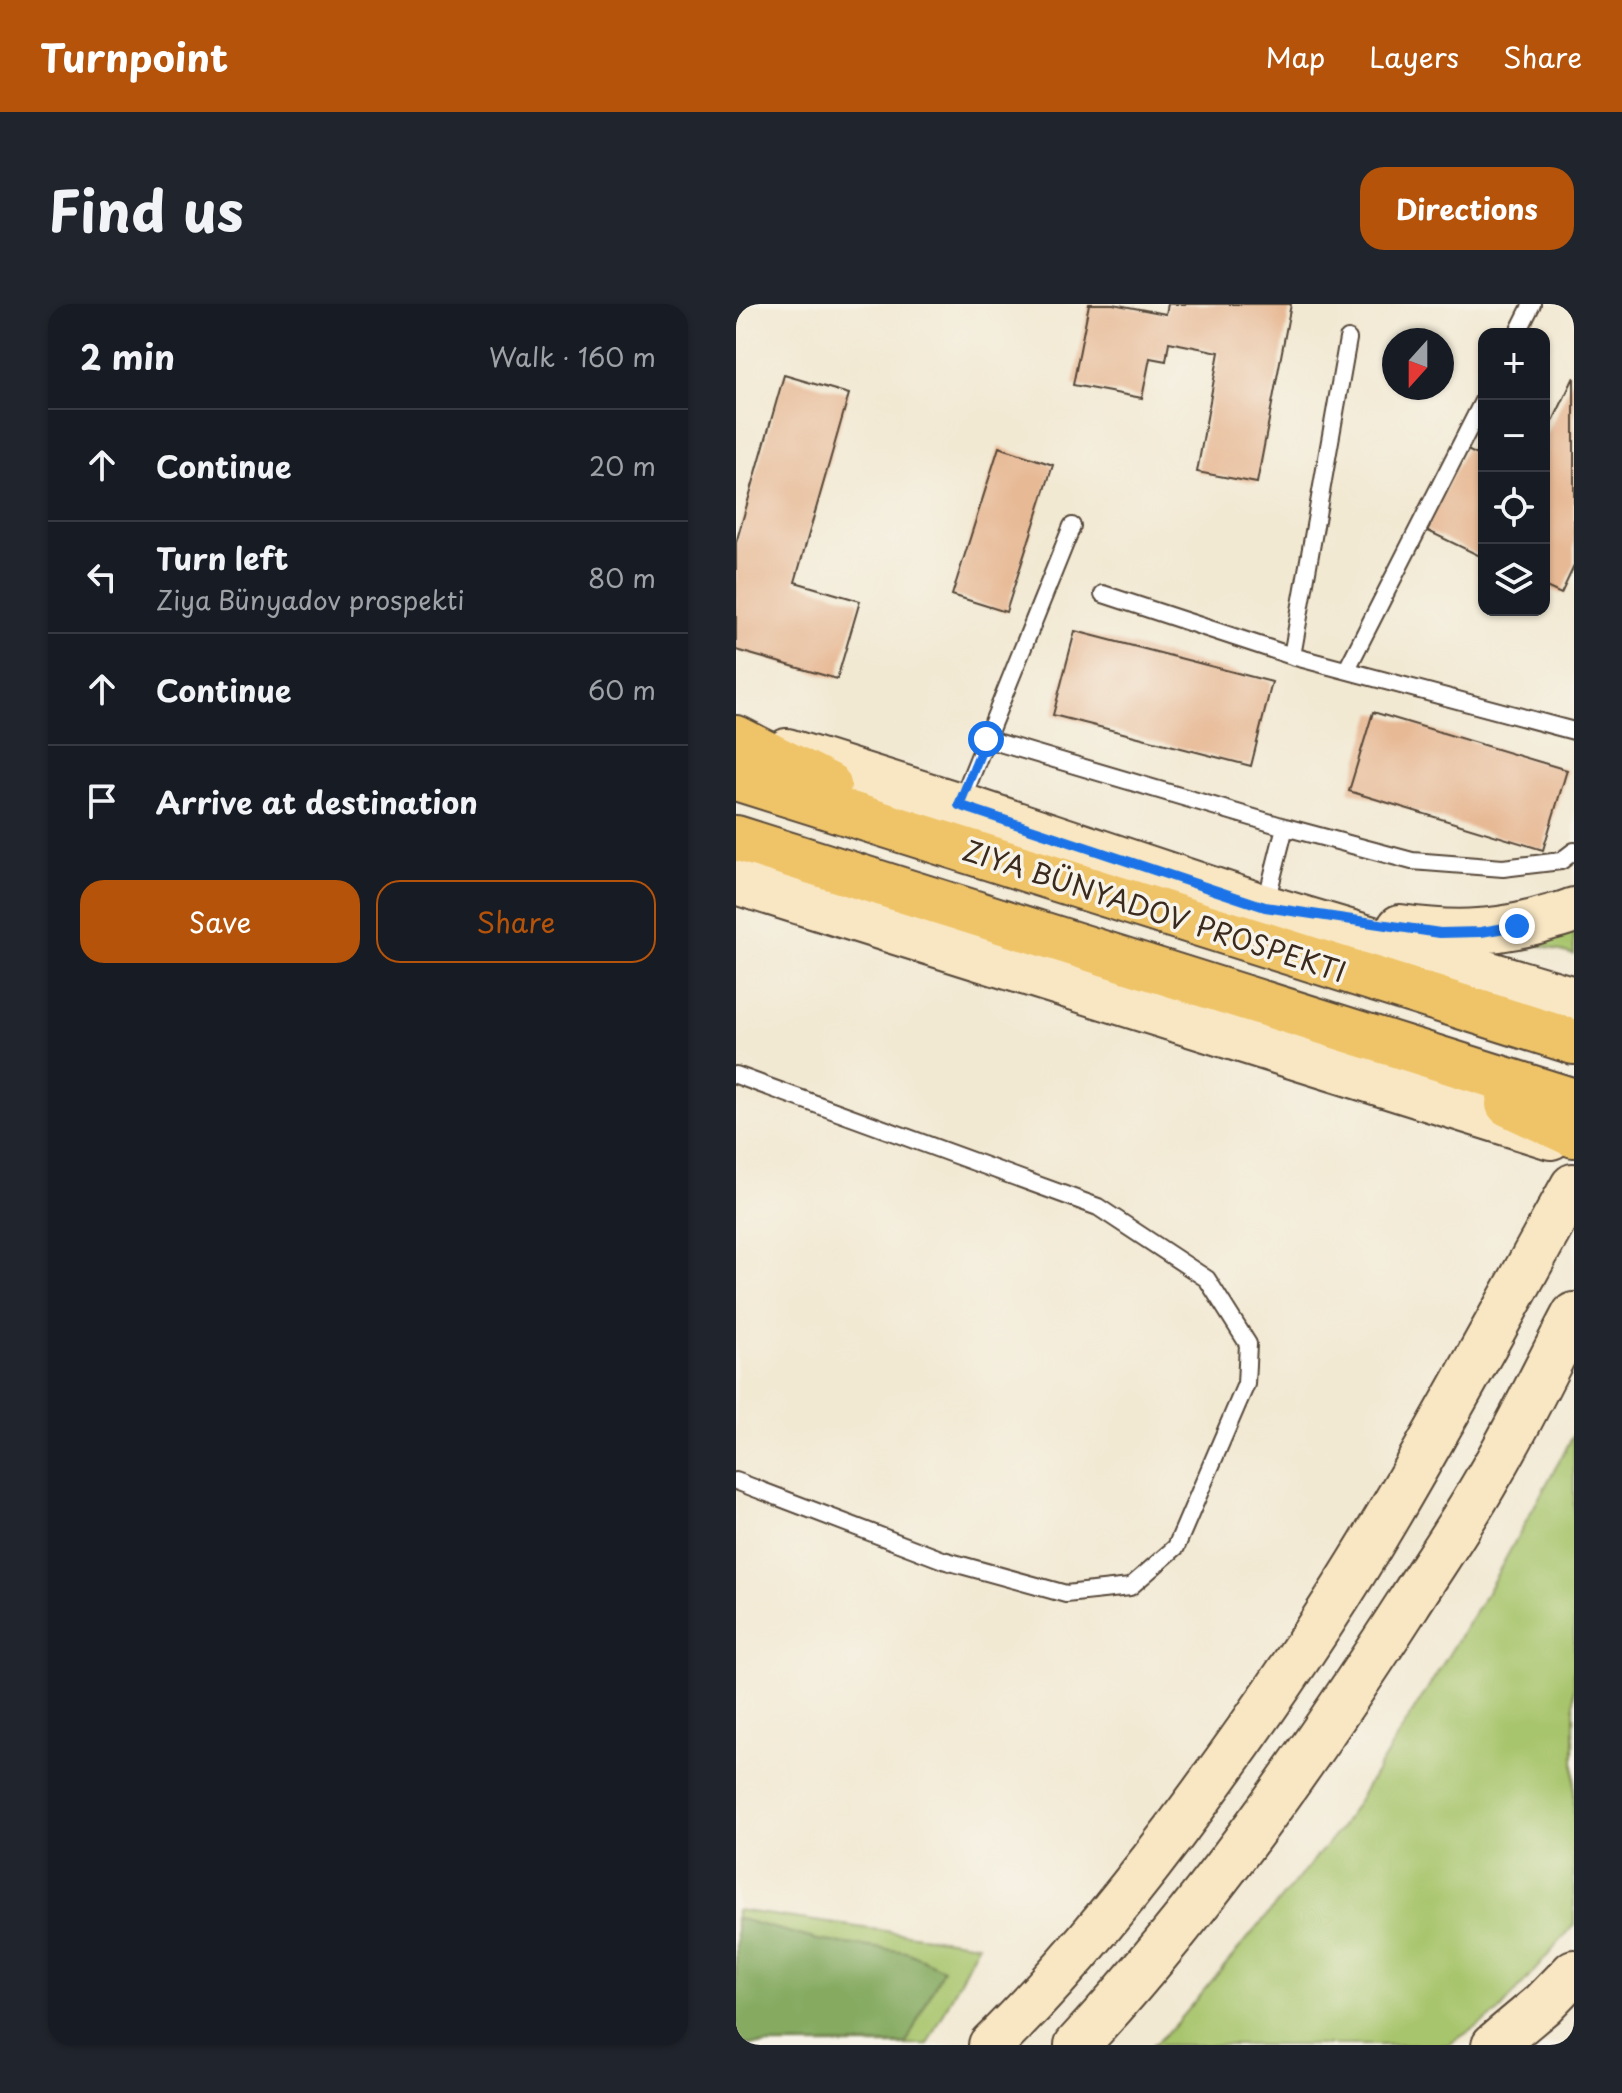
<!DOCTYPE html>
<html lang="en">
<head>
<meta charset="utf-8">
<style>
	body { margin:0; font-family:"Playpen Sans",sans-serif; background:#20242c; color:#f1f3f6 }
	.controls { position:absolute; right:24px; top:24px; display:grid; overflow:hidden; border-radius:16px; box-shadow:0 2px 6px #0004 }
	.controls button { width:72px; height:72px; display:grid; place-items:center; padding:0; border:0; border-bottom:2px solid #363941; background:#171b24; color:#f1f3f6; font:40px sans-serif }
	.compass { position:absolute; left:646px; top:24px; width:72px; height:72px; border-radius:50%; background:#171b24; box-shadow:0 2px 6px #0004; rotate:201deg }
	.stop { position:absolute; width:24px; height:24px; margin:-18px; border:6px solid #1a73e8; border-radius:50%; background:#fff }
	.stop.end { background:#1a73e8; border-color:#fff; box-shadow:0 2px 8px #0008 }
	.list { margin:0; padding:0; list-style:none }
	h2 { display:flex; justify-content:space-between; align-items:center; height:104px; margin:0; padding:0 32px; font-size:34px }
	h2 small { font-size:26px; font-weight:400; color:#9ea1a6 }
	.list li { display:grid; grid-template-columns:52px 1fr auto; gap:24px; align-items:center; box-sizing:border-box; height:112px; padding:0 32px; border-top:2px solid #363941 }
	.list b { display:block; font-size:30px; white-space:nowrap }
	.list p { margin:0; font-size:26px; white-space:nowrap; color:#9ea1a6 }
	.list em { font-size:26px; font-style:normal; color:#9ea1a6 }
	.actions { display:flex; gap:16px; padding:24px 32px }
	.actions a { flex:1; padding:18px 0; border:2px solid #b45309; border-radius:24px; text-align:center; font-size:28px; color:#b45309 }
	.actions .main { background:#b45309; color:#fff }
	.icon { flex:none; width:44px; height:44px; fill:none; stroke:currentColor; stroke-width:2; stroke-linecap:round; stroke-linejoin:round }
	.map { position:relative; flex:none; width:838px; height:1741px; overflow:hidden; border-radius:24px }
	header { display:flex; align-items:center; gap:48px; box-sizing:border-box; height:112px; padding:0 40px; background:#b45309; color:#fff }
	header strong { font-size:38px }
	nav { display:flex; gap:44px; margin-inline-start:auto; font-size:28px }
	.intro { display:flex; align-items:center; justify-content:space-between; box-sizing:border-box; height:192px; padding:0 48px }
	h1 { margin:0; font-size:56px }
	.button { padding:20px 36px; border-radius:24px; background:#b45309; color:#fff; font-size:28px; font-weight:700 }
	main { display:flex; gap:48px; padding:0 48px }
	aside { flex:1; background:#171b24; border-radius:24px; box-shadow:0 2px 6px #0004 }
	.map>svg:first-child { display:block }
	.green { fill:#a7c56c; stroke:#717845; stroke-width:2 }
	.forest { fill:#85aa60; stroke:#606a3f; stroke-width:2 }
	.building { fill:#e7b995 }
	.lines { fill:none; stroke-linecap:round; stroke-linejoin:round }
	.lane-casing { stroke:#564739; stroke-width:20 }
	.secondary-casing { stroke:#564739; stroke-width:48 }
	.primary-casing { stroke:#564739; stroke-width:48 }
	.lane { stroke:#fff; stroke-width:16 }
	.secondary { stroke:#f9e7c3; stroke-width:44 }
	.primary { stroke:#efc469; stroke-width:44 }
	.route { stroke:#1a73e8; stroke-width:10 }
	.labels { text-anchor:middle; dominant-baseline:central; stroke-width:7; stroke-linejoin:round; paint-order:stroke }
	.street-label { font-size:28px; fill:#3b2a1e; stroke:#f7f3e8 }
</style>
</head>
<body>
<header>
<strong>Turnpoint</strong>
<nav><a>Map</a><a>Layers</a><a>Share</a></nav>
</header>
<div class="intro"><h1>Find us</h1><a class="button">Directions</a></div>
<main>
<aside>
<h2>2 min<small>Walk · 160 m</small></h2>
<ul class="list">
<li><svg class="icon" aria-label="ahead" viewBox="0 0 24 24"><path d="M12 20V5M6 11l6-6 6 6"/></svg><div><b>Continue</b></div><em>20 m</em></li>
<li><svg class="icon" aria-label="left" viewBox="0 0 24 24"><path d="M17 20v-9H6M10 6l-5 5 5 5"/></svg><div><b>Turn left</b><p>Ziya Bünyadov prospekti</p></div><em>80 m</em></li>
<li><svg class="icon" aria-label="ahead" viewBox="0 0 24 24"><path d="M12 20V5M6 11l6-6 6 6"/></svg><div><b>Continue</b></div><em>60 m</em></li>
<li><svg class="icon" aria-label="arrive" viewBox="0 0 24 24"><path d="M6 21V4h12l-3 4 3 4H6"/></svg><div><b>Arrive at destination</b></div></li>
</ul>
<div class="actions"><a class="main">Save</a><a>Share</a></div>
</aside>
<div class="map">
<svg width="838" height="1741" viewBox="0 0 838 1741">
	<rect width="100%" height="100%" fill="#f7f3e8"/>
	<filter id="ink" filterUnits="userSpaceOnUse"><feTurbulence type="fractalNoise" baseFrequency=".0125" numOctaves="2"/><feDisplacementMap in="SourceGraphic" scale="16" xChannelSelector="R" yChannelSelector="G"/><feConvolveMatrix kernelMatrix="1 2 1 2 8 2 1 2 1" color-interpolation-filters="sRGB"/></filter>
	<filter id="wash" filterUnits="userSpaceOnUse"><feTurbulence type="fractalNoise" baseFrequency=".006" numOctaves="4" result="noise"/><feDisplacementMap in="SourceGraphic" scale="32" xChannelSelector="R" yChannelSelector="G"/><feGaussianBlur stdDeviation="1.8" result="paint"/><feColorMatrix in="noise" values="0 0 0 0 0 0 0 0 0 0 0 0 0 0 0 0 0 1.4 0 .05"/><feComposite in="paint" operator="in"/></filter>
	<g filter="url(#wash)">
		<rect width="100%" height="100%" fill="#f2e9d3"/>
		<!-- green -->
		<path class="green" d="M 838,626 L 838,651 L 796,639 Z
			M 838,1130 L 838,1621 L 763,1708 L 712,1741 L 417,1741 L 436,1724 L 605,1524 L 749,1292 Z
			M 0,1606 L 242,1640 L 192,1741 L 0,1741 Z"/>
		<!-- forest -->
		<path class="forest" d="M 0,1614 L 82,1636 L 171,1648 L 207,1665 L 170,1740 L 0,1741 Z"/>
		<g id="blocks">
			<!-- building -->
			<path class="building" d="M 353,0 L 377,0 L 430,10 L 432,0 L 555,0 L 521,179 L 461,168 L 483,48 L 433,38 L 430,57 L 414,54 L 406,94 L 337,81 Z
				M 48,71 L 113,90 L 59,278 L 124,297 L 101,375 L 0,346 L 0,239 Z
				M 838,73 L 838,262 L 825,290 L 808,282 L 808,136 Z
				M 263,143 L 317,161 L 270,308 L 216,291 Z
				M 729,145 L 748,154 L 748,254 L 690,226 Z
				M 339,327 L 536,378 L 515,462 L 317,411 Z
				M 637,408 L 831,466 L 807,546 L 613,487 Z"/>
		</g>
	</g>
	<g filter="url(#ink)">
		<use href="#blocks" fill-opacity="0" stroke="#564739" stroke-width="2"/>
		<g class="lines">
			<!-- lane casing -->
			<g class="lane-casing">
				<path id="lane" d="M 781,30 L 796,0
					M 367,290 L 556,352 L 838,427
					M 556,352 L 612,35
					M 611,365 L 748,95
					M 250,435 L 549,523 L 676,557 L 767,564 L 825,557 L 838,547
					M 224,500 L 336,222
					M 529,602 L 549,523
					M 0,771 L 362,903 L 471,975 L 512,1040 L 510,1080 L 440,1243 L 394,1283 L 330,1290 L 207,1256 L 0,1177"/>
			</g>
			<!-- secondary casing -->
			<g class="secondary-casing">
				<path id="secondary" d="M 51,447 L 223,501 L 529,603 L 838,695
					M 0,578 L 815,833
					M 664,623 C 713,630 753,630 802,617 C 814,613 826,611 838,606
					M 255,1741 C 332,1666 399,1582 462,1496 C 529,1405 593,1312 650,1215 C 715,1105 775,993 837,882
					M 341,1741 C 466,1606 573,1454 672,1300 C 698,1259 726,1219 750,1177 C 782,1124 809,1066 838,1011
					M 758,1741 L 807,1700 L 838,1668"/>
			</g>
			<!-- primary casing -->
			<g class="primary-casing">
				<path id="primary" d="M 0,434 L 93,481
					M 0,474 L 838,738
					M 0,534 L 838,797
					M 772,800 L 838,831"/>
			</g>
			<!-- lane -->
			<use href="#lane" class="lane"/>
			<!-- secondary -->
			<use href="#secondary" class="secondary"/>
			<!-- primary -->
			<use href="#primary" class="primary"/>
		</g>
	</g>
	<g class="lines" filter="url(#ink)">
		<!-- route -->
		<path class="route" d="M 250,435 L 223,501 L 529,603 L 704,629 L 745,628 L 781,622"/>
	</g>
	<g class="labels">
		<!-- street labels -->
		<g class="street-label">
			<text transform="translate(419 606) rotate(18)">ZIYA BÜNYADOV PROSPEKTI</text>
		</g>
	</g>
</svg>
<div class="controls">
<button>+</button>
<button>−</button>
<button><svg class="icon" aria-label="locate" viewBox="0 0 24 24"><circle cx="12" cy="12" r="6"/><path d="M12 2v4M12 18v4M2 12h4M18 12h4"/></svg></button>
<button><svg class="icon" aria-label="layers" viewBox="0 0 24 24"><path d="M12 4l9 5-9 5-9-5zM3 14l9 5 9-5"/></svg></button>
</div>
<svg class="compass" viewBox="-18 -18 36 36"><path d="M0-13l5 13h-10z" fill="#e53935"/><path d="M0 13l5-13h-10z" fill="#9ea1a6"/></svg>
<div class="stop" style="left:250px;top:435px"></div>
<div class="stop end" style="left:781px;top:622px"></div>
</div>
</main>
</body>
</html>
